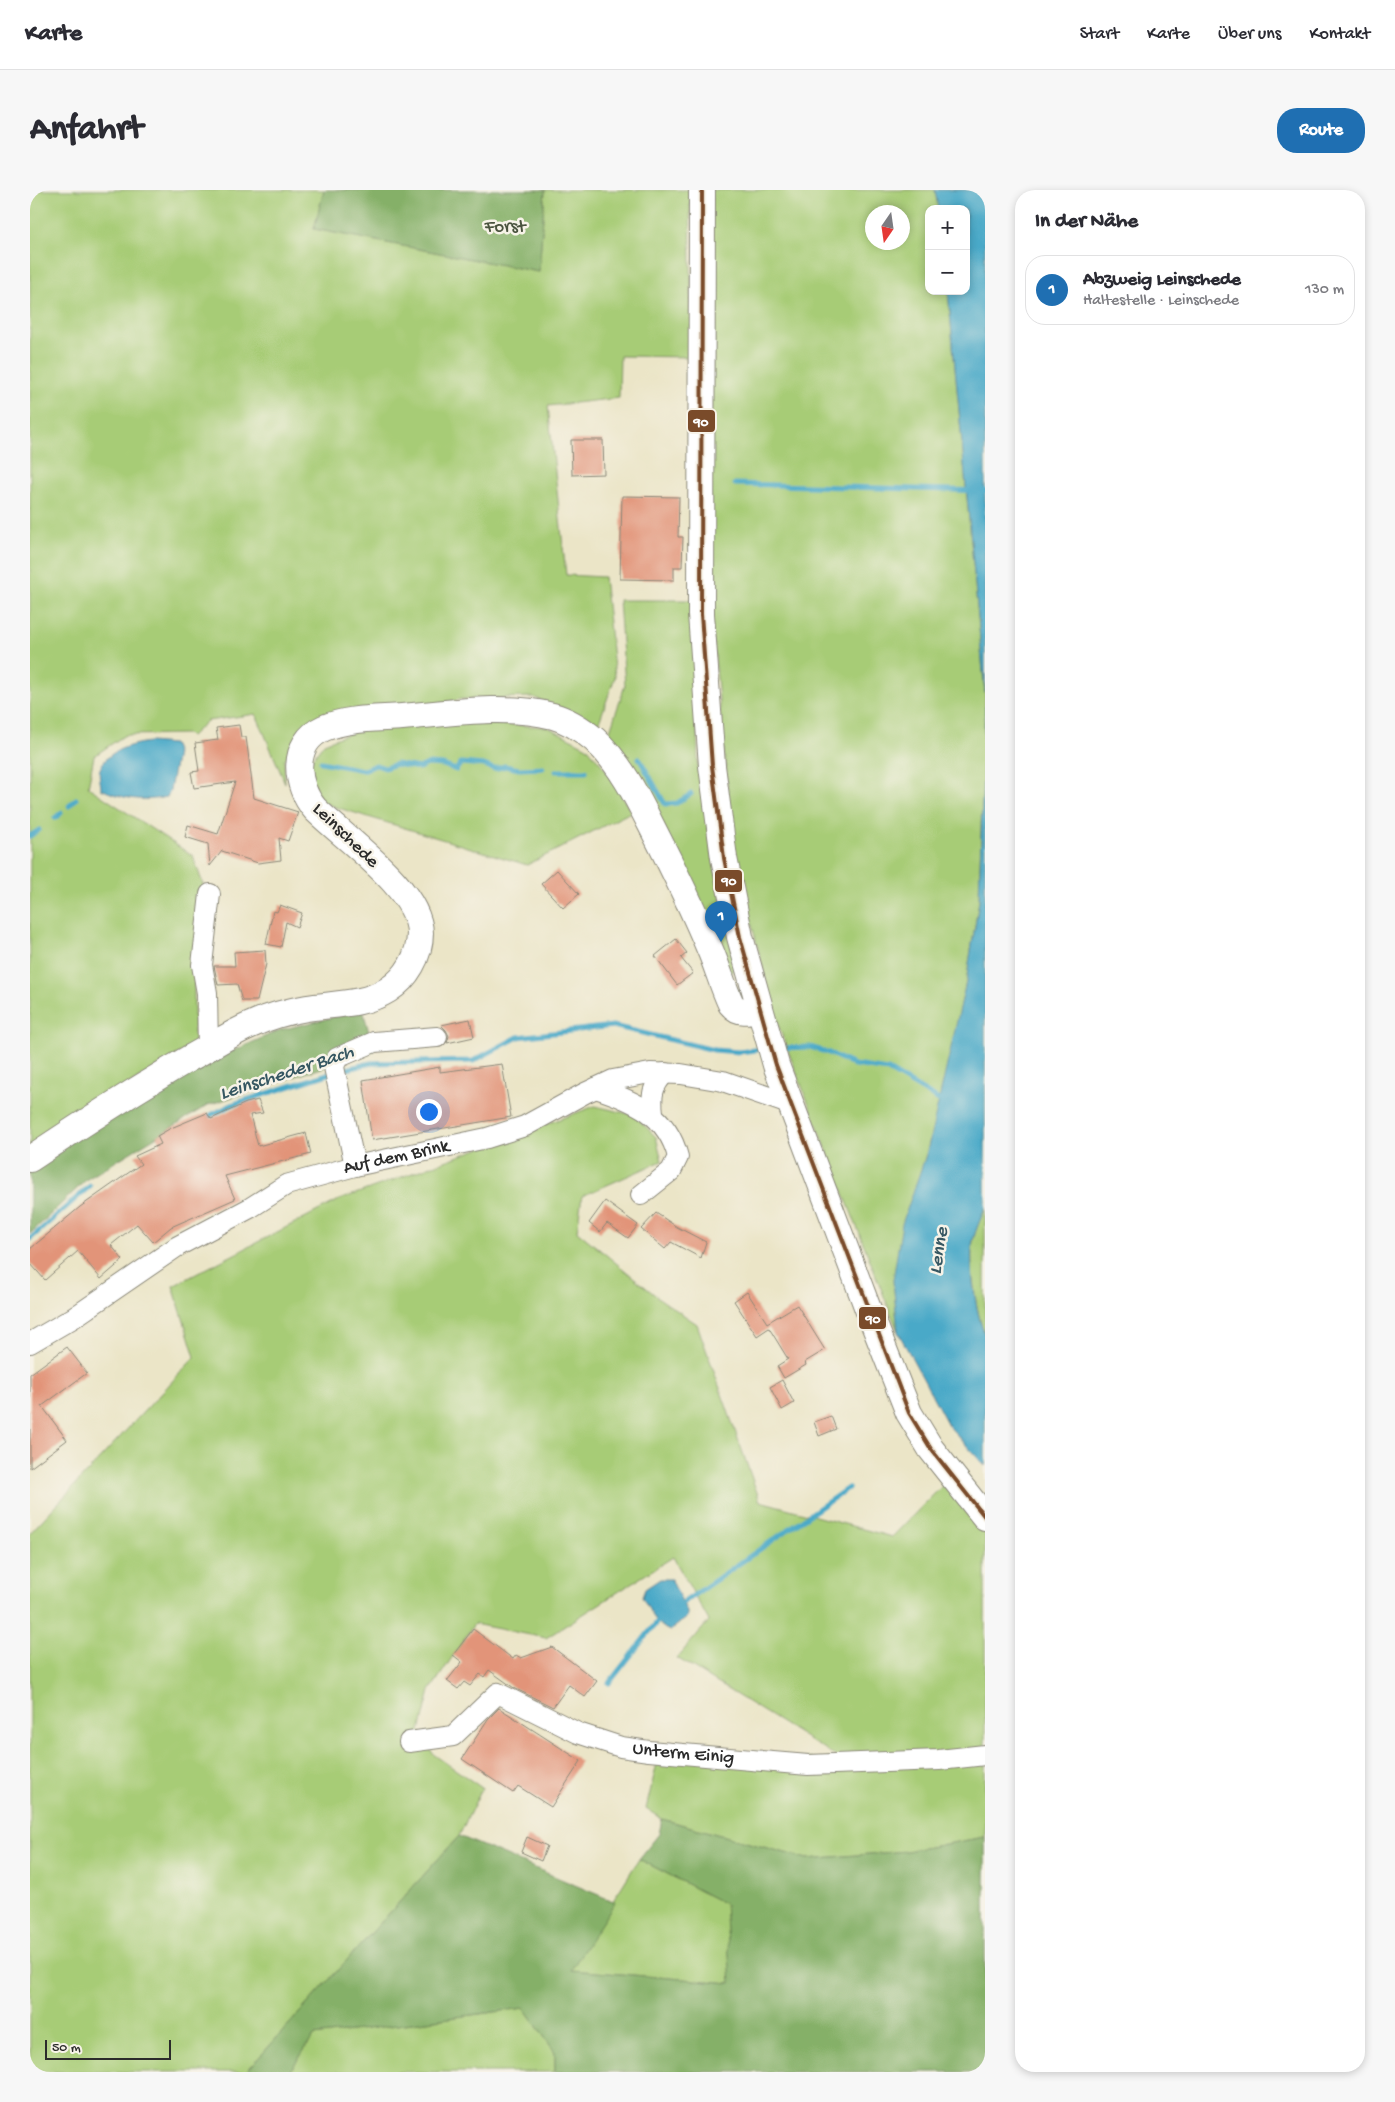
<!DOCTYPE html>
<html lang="de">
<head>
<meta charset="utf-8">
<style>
	body { margin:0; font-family:"Gochi Hand",sans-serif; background:#f7f7f7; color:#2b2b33 }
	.controls { position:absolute; right:15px; top:15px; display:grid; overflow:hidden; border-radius:10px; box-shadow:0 2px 8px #0003 }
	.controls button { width:45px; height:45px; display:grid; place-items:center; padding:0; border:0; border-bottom:1px solid #e1e1e2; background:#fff; color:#2b2b33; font:25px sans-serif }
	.compass { position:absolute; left:835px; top:15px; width:45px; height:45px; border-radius:50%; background:#fff; box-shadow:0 2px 8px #0003; rotate:193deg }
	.scale { position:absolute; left:15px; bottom:12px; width:126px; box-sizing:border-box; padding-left:5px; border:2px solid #2b2b2b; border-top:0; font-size:14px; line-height:18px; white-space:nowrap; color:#2b2b2b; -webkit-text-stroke:4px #f7f3e8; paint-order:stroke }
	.you { position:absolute; left:398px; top:921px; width:18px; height:18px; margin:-12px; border:4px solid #fff; border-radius:50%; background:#1a73e8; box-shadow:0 0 0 8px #1a73e833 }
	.badge { display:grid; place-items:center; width:32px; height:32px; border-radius:50%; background:#1f6fb2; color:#fff; font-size:16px; font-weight:700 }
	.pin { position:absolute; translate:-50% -41px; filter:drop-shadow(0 1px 2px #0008) }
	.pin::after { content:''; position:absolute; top:26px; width:18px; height:15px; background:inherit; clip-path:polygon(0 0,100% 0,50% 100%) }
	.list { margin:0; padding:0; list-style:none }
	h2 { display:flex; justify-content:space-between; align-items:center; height:65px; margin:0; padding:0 20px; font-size:21px }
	h2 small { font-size:16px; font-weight:400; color:#7c7c81 }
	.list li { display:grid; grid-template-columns:32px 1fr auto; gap:15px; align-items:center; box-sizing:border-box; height:70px; margin:0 10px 10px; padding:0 10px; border:1px solid #e1e1e2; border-radius:20px }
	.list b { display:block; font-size:19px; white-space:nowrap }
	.list p { margin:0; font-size:16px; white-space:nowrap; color:#7c7c81 }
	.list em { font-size:16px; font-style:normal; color:#7c7c81 }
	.map { position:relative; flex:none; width:955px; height:1882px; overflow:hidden; border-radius:20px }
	header { display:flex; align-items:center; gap:30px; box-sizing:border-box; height:70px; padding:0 25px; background:#fff; border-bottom:1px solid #e1e1e2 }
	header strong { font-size:24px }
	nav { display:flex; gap:28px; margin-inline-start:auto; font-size:18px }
	.intro { display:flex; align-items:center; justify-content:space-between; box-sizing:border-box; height:120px; padding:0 30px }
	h1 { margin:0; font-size:35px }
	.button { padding:12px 22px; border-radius:20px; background:#1f6fb2; color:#fff; font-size:18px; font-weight:700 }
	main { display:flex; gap:30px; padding:0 30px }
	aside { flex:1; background:#fff; border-radius:20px; box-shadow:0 2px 8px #0003 }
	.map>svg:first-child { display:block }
	.green { fill:#a7cc76; stroke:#697c50; fill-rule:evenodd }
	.forest { fill:#85b067; stroke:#586e49 }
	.water { fill:#49a9c8; stroke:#3a6a7a }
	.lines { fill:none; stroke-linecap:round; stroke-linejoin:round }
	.stream { stroke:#49a9c8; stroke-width:5 }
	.building { fill:#e29479 }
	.minor-casing { stroke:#8b8879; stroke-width:22 }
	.major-casing { stroke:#8b8879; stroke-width:28 }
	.minor { stroke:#fff; stroke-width:20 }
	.major { stroke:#fff; stroke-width:26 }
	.bus-1-casing { stroke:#f7f3e8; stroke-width:8 }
	.bus-1 { stroke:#7a4b2a; stroke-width:4 }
	.labels { text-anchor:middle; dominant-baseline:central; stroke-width:5; stroke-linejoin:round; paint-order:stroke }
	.park-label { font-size:19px; fill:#4a533e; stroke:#f7f3e8 }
	.street-label { font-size:19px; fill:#2b2b2b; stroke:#f7f3e8 }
	.water-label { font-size:20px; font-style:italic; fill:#365762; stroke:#f7f3e8 }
	.line-badge { stroke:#f7f3e8; stroke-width:2 }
	.badge-label { font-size:14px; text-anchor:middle; font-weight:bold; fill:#fff }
</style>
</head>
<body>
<header>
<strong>Karte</strong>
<nav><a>Start</a><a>Karte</a><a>Über uns</a><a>Kontakt</a></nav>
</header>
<div class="intro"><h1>Anfahrt</h1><a class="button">Route</a></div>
<main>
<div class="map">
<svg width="955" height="1882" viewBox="0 0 955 1882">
	<rect width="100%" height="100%" fill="#f7f3e8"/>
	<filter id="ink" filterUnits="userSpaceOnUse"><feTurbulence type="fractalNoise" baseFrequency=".02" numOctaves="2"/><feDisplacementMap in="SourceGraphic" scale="10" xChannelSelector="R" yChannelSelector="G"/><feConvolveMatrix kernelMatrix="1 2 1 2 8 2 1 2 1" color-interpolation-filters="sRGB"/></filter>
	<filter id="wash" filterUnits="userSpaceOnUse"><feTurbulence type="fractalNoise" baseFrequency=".0096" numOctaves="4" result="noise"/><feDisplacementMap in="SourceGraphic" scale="20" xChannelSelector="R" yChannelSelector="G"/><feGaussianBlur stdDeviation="1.12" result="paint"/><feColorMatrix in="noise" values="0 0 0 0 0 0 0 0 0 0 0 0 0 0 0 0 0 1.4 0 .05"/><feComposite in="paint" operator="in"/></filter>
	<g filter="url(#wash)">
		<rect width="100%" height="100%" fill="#ebe5c7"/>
		<!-- green -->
		<path class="green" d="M 8,0 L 294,0 L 284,39 L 509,82 L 515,0 L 660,0 L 662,167 L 590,166 L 589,208 L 518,216 L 536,385 L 574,387 L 585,487 L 567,538 L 539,522 L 503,507 L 432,509 L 281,539 L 254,570 L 255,593 L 226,524 L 177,531 L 161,546 L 157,544 L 95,545 L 64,566 L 58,597 L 163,666 L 175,700 L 174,731 L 164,795 L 164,854 L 0,956 L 0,13 Z
			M 677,0 L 905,0 L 906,2 L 908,19 L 899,19 L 899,101 L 918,101 L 955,503 L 949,711 L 936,792 L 910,911 L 863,1090 L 868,1142 L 746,830 L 704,664 L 681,426 ZM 842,22 L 872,22 L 872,52 L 842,52 Z
			M 589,410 L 664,410 L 668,578 L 684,674 L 706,779 L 698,784 L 578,547 L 595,495 Z
			M 424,532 L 518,537 L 557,557 L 577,581 L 601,622 L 497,675 L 302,616 L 277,604 L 271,583 L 294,553 L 344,534 Z
			M 565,916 L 604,925 L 626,947 L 632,971 L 552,1006 L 547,1041 L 630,1109 L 667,1134 L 730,1311 L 862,1347 L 913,1295 L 955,1342 L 955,1562 L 813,1571 L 647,1468 L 679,1431 L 643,1367 L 516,1448 L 444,1434 L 400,1501 L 390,1541 L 403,1564 L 452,1598 L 429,1646 L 216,1882 L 0,1882 L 0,1343 L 165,1167 L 143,1096 L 309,1010 Z
			M 955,1018 L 955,1145 C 946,1124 939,1074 943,1051 C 945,1040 951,1028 955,1018 Z
			M 955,1568 L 955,1647 L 877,1661 L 777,1669 L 632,1629 L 616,1619 L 628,1569 Z
			M 609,1669 L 695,1714 L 702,1793 L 540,1780 Z
			M 494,1818 L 525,1862 L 525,1882 L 259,1882 L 284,1846 Z"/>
		<!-- forest -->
		<path class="forest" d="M 294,0 L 515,0 L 509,82 L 284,39 Z
			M 333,820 L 344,861 L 178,915 L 57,989 L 0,1044 L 0,976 L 169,876 L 250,840 Z
			M 632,1629 L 777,1669 L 877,1661 L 955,1647 L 955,1882 L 525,1882 L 525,1862 L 494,1818 L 284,1846 L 259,1882 L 216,1882 L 429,1646 L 585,1712 L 541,1780 L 701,1793 L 695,1714 L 609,1669 L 629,1644 Z"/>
		<!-- water -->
		<path class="water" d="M 905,0 L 955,0 L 955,503 L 918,101 L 936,101 L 936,19 L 908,19 Z
			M 955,516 L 955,1018 C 951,1028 946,1039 943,1050 C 938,1072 946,1125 955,1145 L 955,1276 L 918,1235 L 868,1142 L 863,1090 L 872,1034 L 897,962 L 936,792 L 949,711 Z
			M 120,552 L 143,554 L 147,563 L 140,600 L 137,607 C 115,612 92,609 71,599 C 71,593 68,585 70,579 C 77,560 102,554 120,552 Z
			M 630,1389 L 641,1389 L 657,1422 L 657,1427 L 640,1441 C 626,1436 619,1419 612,1407 L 615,1399 Z"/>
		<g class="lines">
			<!-- stream -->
			<path class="stream" d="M 705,294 L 955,301
				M 609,568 L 635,614 L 647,613 L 661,604
				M 291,572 L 333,580 L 346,575 L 355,578 L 366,574 L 389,578 L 398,574 L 413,575 L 426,580 L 431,573 L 454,575 L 464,579 L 475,576 L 489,579 L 513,578
				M 526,581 L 556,581
				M 39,616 L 46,609
				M 25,628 L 31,623
				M 0,646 L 9,640
				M 749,858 L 780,857 L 799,863 L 824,875 L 858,880 L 914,913
				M 309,881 L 341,873 L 443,871 L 488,847 L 583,836 L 684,860 L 709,862 L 733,859
				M 181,925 L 204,914 L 301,883
				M 0,1049 L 60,996
				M 654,1412 L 818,1298
				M 579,1493 L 627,1432"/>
		</g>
		<g id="blocks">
			<!-- building -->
			<path class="building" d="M 541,250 L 573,250 L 574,284 L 542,285 Z
				M 592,306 L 649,307 L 648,347 L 653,347 L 652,377 L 644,377 L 644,390 L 590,389 Z
				M 209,535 L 211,547 L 216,547 L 224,608 L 268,622 L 258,651 L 249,648 L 251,670 L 228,673 L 192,661 L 180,676 L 178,654 L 155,647 L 158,635 L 188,644 L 205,592 L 164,598 L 161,582 L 169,581 L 165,553 L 188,550 L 186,538 Z
				M 527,680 L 549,704 L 533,718 L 511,694 Z
				M 250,715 L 272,723 L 267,737 L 256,732 L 251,757 L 236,754 L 243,721 L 247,722 Z
				M 646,749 L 657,763 L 651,768 L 663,783 L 647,795 L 625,766 Z
				M 235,760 L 236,774 L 227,811 L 212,811 L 207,794 L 188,795 L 184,776 L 205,776 L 204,762 Z
				M 440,829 L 444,847 L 417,853 L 419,846 L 416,840 L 411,835 Z
				M 472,874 L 481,927 L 342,950 L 333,890 L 410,877 L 410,882 Z
				M 228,910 L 233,923 L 220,925 L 228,956 L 276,943 L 281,964 L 195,986 L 205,1009 L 141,1037 L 123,1052 L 107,1034 L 81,1055 L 93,1070 L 71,1089 L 48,1061 L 15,1090 L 0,1073 L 0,1059 L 50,1017 L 111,974 L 105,966 L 131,954 L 127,946 L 141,938 L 177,923 L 181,929 L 216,913 Z
				M 575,1011 L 608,1035 L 598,1048 L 577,1033 L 570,1042 L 559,1033 Z
				M 626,1023 L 647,1037 L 676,1052 L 671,1068 L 641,1052 L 635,1059 L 611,1039 Z
				M 717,1102 L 737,1133 L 767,1115 L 795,1160 L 775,1172 L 776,1175 L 754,1188 L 747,1176 L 758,1169 L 739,1138 L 727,1146 L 704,1111 Z
				M 37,1157 L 57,1183 L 12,1216 L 37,1250 L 0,1278 L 0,1184 Z
				M 752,1190 L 764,1213 L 752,1220 L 740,1197 Z
				M 801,1226 L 806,1239 L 789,1246 L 784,1232 Z
				M 443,1439 L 483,1469 L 486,1465 L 491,1468 L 522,1457 L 567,1491 L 555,1507 L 539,1495 L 523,1517 L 484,1498 L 459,1480 L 454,1487 L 450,1484 L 440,1496 L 434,1492 L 428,1499 L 417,1491 L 432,1472 L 423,1465 Z
				M 469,1518 L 551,1571 L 521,1617 L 488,1596 L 483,1603 L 432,1569 L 458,1529 Z
				M 497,1647 L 517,1656 L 511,1671 L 491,1662 Z"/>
		</g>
	</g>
	<g filter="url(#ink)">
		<use href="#blocks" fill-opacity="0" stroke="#8b8879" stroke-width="1"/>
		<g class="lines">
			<!-- minor casing -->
			<g class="minor-casing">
				<g id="minor">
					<path d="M 178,858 L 177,803 L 172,775 L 180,704"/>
					<path d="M 566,898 C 605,911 637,924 648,967 L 641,981 L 611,1005"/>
					<path d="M 623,923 C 621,906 622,896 635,883"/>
					<path d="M 325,976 L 304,877 L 307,868 L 344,852 L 407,847"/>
					<path id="s1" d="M 0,1153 L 43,1128 L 148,1056 L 220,1018 L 256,995 L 325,976 L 457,948 L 495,936 L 555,903 L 583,890 L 620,883 L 651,884 L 693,891 L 762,915"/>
					<path id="s2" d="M 379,1552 L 423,1546 L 468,1503 L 548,1543 L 591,1557 L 619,1561 L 778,1575 L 909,1570 L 955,1565"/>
				</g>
			</g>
			<!-- major casing -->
			<g class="major-casing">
				<path id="major" d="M 672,0 L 671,424 L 682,576 L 694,668 L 710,747 L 746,875 L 838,1119 L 879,1223 L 901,1259 L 955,1327
					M 0,969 C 52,934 105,900 160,868 C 181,857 201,843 223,834 C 240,826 259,821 277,818 C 304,814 334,815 358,800 C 377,788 390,766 390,743 C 389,699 315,649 285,619 C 265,596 260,553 294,538 C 317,528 347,529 372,527 C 421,523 475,514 523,526 C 538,530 553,540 565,550 C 590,573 606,605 621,635 C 642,676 663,719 681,762 C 688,779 693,797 701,814 C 709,824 719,821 730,818"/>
			</g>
			<!-- minor -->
			<use href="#minor" class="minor"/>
			<!-- major -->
			<use href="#major" class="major"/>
			<!-- bus-1 casing -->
			<g class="bus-1-casing">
				<path id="bus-1" d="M 672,0 L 671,424 L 682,576 L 694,668 L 710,747 L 746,875 L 879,1223 L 901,1259 L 955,1327"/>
			</g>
			<!-- bus-1 -->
			<use href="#bus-1" class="bus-1"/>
		</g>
	</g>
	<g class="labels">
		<!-- park labels -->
		<g class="park-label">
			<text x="475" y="37">Forst</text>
		</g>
		<!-- street labels -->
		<g class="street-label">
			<text transform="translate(315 646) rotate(44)">Leinschede</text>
			<text stroke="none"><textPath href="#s1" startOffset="415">Auf dem Brink</textPath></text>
			<text stroke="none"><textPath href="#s2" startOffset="304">Unterm Einig</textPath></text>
		</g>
		<!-- water labels -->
		<g class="water-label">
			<text transform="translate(257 884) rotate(-18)">Leinscheder Bach</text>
			<text transform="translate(910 1061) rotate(-81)">Lenne</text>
		</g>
	</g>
	<g class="line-badge">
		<rect x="657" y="219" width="29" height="24" rx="5" fill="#7a4b2a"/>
		<rect x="684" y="679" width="29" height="24" rx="5" fill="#7a4b2a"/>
		<rect x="828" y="1116" width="29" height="24" rx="5" fill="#7a4b2a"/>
	</g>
	<g class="badge-label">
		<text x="671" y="236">90</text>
		<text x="699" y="695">90</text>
		<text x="843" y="1133">90</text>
	</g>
</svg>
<div class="controls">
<button>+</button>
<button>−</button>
</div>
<svg class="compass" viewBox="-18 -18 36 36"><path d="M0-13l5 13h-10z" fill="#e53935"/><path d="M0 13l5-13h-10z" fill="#7c7c81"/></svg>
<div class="scale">50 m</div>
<div class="you"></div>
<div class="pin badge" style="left:691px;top:752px">1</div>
</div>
<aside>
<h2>In der Nähe<small></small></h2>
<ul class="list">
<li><span class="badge">1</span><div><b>Abzweig Leinschede</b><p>Haltestelle · Leinschede</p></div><em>130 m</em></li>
</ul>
</aside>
</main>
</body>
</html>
